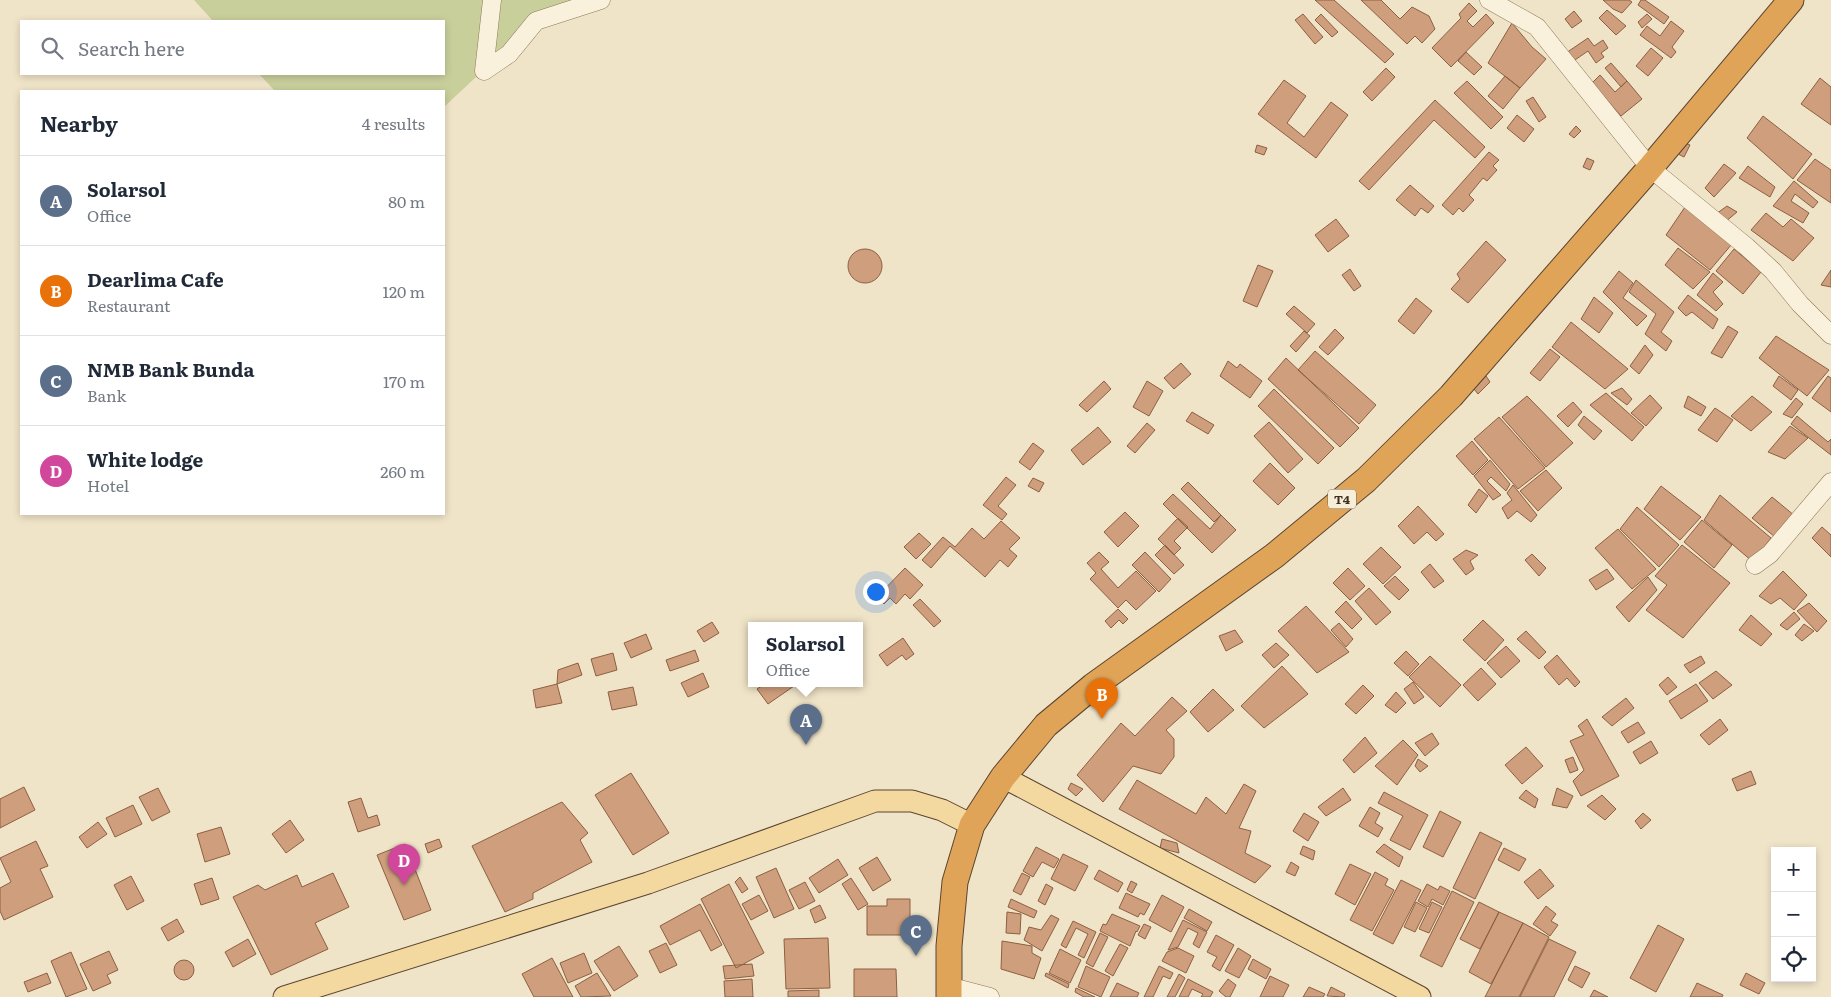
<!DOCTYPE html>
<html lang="en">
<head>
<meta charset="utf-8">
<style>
	body { margin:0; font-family:Literata,serif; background:#f6f6f7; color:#1f2937 }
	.controls { position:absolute; right:15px; bottom:15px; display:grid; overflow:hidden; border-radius:0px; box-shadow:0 2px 8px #0003 }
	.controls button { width:45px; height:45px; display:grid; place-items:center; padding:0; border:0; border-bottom:1px solid #e0e1e3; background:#fff; color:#1f2937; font:25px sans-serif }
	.you { position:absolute; left:875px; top:591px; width:18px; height:18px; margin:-12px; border:4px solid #fff; border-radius:50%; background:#1a73e8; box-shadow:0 0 0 8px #1a73e833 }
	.badge { display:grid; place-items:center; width:32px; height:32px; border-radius:50%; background:#0b8043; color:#fff; font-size:16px; font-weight:700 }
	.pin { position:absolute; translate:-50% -41px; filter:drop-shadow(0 1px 2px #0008) }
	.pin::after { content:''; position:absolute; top:26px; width:18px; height:15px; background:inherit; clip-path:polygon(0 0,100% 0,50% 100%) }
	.popup { position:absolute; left:748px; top:622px; width:115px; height:65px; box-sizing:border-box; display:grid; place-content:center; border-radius:0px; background:#fff; filter:drop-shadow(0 1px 4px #0005); font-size:16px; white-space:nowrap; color:#747a83 }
	.popup b { font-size:19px; color:#1f2937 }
	.popup::after { content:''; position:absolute; left:50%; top:100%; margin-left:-10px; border:10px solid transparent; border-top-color:#fff }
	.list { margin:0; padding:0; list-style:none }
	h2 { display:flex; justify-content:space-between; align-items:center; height:65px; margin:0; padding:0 20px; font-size:21px }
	h2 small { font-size:16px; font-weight:400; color:#747a83 }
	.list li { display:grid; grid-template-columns:32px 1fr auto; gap:15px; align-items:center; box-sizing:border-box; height:90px; padding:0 20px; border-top:1px solid #e0e1e3 }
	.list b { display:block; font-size:19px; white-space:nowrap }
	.list p { margin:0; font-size:16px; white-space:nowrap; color:#747a83 }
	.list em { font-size:16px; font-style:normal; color:#747a83 }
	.icon { flex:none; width:28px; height:28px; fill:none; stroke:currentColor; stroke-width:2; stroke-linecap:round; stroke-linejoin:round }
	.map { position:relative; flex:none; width:1831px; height:997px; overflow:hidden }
	.search { position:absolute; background:#fff; box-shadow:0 2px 8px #0003; left:20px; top:20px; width:425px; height:55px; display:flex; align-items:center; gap:12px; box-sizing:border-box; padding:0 18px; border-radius:0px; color:#747a83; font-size:19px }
	.panel { position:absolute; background:#fff; box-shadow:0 2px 8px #0003; left:20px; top:90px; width:425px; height:425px; border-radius:0px }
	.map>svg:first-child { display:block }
	.green { fill:#c9cf9b }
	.building { fill:#cf9f7d; stroke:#8d5f41 }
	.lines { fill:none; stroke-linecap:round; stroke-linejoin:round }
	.minor-casing { stroke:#8d765c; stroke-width:19 }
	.major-casing { stroke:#5b4430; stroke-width:23 }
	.highway-casing { stroke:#5b4430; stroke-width:27 }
	.minor { stroke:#faf1dc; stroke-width:18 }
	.major { stroke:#f3d9a0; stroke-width:21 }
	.highway { stroke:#e0a458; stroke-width:25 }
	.labels { text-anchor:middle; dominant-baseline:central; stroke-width:5; stroke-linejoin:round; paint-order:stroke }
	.shield { fill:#f7eed8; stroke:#756857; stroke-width:1 }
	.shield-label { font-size:12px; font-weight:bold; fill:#3d2e20 }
</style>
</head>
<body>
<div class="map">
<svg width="1831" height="997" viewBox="0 0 1831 997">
	<rect width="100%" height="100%" fill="#f0e4c8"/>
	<!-- green -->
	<path class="green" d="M 194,0 L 601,0 L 536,21 L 444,107 L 444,91 L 275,91 L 259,74 L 444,74 L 444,21 L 213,21 Z"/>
	<!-- building -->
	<path class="building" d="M 1315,0 L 1334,0 L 1394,54 L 1385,63 Z
		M 1361,0 L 1381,0 L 1400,19 L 1412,7 L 1429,16 L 1435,29 L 1422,43 L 1415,36 L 1407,44 Z
		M 1603,0 L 1629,0 L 1632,2 L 1622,13 L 1613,9 Z
		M 1641,0 L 1645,0 L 1669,17 L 1664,24 L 1638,5 Z
		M 1469,3 L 1477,11 L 1467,21 L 1473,27 L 1486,14 L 1494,23 L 1451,67 L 1432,48 L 1461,18 L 1459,14 Z
		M 1607,10 L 1626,26 L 1616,35 L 1599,18 Z
		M 1574,11 L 1582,21 L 1572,28 L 1565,19 Z
		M 1303,14 L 1323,37 L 1315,44 L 1295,20 Z
		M 1321,14 L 1338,32 L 1332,37 L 1315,20 Z
		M 1647,14 L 1652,19 L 1642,28 L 1638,22 Z
		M 1671,21 L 1684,31 L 1672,47 L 1676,52 L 1671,58 L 1640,35 L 1647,26 L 1660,36 Z
		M 1512,23 L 1532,47 L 1546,59 L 1520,88 L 1488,63 Z
		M 1588,38 L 1594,46 L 1603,40 L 1608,48 L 1601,53 L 1604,57 L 1596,63 L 1588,51 L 1572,62 L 1566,53 Z
		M 1651,48 L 1663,58 L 1648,76 L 1636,66 Z
		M 1466,52 L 1482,67 L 1474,75 L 1458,61 Z
		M 1611,63 L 1627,81 L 1621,87 L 1605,68 Z
		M 1386,68 L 1395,77 L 1372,101 L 1363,92 Z
		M 1600,75 L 1615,92 L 1627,81 L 1642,99 L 1621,116 L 1592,83 Z
		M 1505,76 L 1520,88 L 1503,109 L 1488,96 Z
		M 1820,78 L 1831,87 L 1831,125 L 1801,104 Z
		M 1284,80 L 1306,96 L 1287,123 L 1304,137 L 1331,102 L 1348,115 L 1316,158 L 1258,114 Z
		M 1467,81 L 1503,117 L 1491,129 L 1454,93 Z
		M 1533,97 L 1546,117 L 1539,122 L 1526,101 Z
		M 1435,100 L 1485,147 L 1475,158 L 1434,120 L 1369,190 L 1359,181 Z
		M 1517,115 L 1534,129 L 1524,142 L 1507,128 Z
		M 1763,116 L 1812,154 L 1793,179 L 1747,138 Z
		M 1576,126 L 1581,131 L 1574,138 L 1569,134 Z
		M 1683,142 L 1690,145 L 1684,157 L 1674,152 Z
		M 1257,145 L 1267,148 L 1264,155 L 1255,152 Z
		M 1489,152 L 1499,160 L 1493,166 L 1497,170 L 1487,181 L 1483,178 L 1469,195 L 1474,200 L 1463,212 L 1459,208 L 1453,215 L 1442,205 Z
		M 1587,158 L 1594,161 L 1590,170 L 1583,167 Z
		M 1815,159 L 1831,170 L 1831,203 L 1797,180 Z
		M 1724,164 L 1736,173 L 1714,197 L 1705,188 Z
		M 1748,166 L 1775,187 L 1770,197 L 1739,178 Z
		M 1794,181 L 1818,202 L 1813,208 L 1795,194 L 1791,201 L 1809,213 L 1803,223 L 1773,206 Z
		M 1410,185 L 1434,206 L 1428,213 L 1421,208 L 1415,216 L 1396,200 Z
		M 1727,206 L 1737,212 L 1724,223 L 1716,214 Z
		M 1685,207 L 1732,244 L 1710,270 L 1666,235 Z
		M 1766,213 L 1783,227 L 1791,219 L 1814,238 L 1793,261 L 1751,230 Z
		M 1336,219 L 1349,236 L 1328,252 L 1315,235 Z
		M 1486,241 L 1506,260 L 1468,303 L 1451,289 L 1460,279 L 1457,274 Z
		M 1678,248 L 1710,272 L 1693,289 L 1665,265 Z
		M 1734,249 L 1761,272 L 1743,294 L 1716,271 Z
		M848 266a17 17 0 1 1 34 0a17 17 0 1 1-34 0Z
		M 1258,265 L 1273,271 L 1257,307 L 1243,301 Z
		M 1350,269 L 1361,286 L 1354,291 L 1342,275 Z
		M 1831,270 L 1831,287 L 1821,285 Z
		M 1619,271 L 1633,283 L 1623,298 L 1647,316 L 1637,326 L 1603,292 Z
		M 1713,273 L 1723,282 L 1713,292 L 1723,304 L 1716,311 L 1697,295 Z
		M 1636,280 L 1674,312 L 1661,332 L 1672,341 L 1666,351 L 1645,334 L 1656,314 L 1629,292 Z
		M 1688,295 L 1718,319 L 1713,329 L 1692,312 L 1686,316 L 1678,308 Z
		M 1594,297 L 1613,313 L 1599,333 L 1581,319 Z
		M 1416,298 L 1432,311 L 1414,334 L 1398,321 Z
		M 1294,306 L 1315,324 L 1307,333 L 1286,314 Z
		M 1571,322 L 1628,369 L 1605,389 L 1552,347 Z
		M 1728,326 L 1738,332 L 1722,358 L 1711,353 Z
		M 1335,329 L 1344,338 L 1328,355 L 1319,347 Z
		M 1304,331 L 1310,336 L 1296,352 L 1290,346 Z
		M 1776,336 L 1829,370 L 1807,396 L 1759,358 Z
		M 1645,345 L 1653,355 L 1639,374 L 1630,366 Z
		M 1550,349 L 1560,357 L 1540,381 L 1530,373 Z
		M 1315,351 L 1376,405 L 1359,424 L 1298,370 Z
		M 1286,358 L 1359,428 L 1340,447 L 1268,379 Z
		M 1228,361 L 1237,368 L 1240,364 L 1262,381 L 1250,398 L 1220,376 Z
		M 1181,363 L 1191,374 L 1174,389 L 1164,378 Z
		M 1486,376 L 1490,382 L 1478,394 L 1474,389 Z
		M 1779,376 L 1798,390 L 1791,400 L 1773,386 Z
		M 1828,376 L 1831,378 L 1831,412 L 1812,398 Z
		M 1104,381 L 1111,389 L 1087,412 L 1079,405 Z
		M 1147,381 L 1163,391 L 1149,416 L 1133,407 Z
		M 1622,388 L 1632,399 L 1627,405 L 1611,393 Z
		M 1274,389 L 1334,448 L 1318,464 L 1258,406 Z
		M 1606,393 L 1644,427 L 1632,441 L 1590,405 Z
		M 1650,395 L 1662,408 L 1646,426 L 1631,413 Z
		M 1527,396 L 1573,443 L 1546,467 L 1502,417 Z
		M 1688,396 L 1706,407 L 1701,416 L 1684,407 Z
		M 1752,396 L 1772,412 L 1751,431 L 1731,416 Z
		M 1796,398 L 1803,404 L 1792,418 L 1783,414 Z
		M 1573,402 L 1582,412 L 1568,427 L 1557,416 Z
		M 1715,408 L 1733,420 L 1717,442 L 1698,430 Z
		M 1192,412 L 1214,425 L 1208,434 L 1186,421 Z
		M 1584,416 L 1602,431 L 1594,440 L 1578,425 Z
		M 1797,416 L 1828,442 L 1831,439 L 1831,455 L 1791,424 Z
		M 1499,417 L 1545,468 L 1518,489 L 1474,439 Z
		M 1269,422 L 1303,459 L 1288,473 L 1254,436 Z
		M 1147,423 L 1155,430 L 1135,453 L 1127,446 Z
		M 1790,426 L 1808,438 L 1785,459 L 1768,452 Z
		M 1098,427 L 1111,442 L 1083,465 L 1071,450 Z
		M 1472,441 L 1488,460 L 1473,475 L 1456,456 Z
		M 1033,443 L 1044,451 L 1030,470 L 1019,462 Z
		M 1490,460 L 1510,484 L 1506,491 L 1491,477 L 1487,481 L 1501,495 L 1493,500 L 1474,476 Z
		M 1270,463 L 1295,488 L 1278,505 L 1253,481 Z
		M 1546,470 L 1562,488 L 1538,511 L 1520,491 Z
		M 1006,477 L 1016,485 L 998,506 L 1007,514 L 1002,520 L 983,505 Z
		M 1033,478 L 1044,483 L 1039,492 L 1028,486 Z
		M 1188,482 L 1221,515 L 1214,522 L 1181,489 Z
		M 1513,485 L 1537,515 L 1531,522 L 1517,511 L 1508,519 L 1502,508 L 1512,500 L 1507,493 Z
		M 1661,486 L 1701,517 L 1680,540 L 1644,509 Z
		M 1479,489 L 1488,496 L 1476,513 L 1468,505 Z
		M 1173,494 L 1210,529 L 1221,515 L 1236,530 L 1212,553 L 1163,504 Z
		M 1720,495 L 1771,538 L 1753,562 L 1704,520 Z
		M 1772,497 L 1795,516 L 1775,537 L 1752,518 Z
		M 1418,506 L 1444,534 L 1436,541 L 1427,532 L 1414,544 L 1398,526 Z
		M 1637,507 L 1679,545 L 1659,567 L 1620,529 Z
		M 1125,512 L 1139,526 L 1118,547 L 1104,532 Z
		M 1178,518 L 1188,527 L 1174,541 L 1181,548 L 1174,555 L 1158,539 Z
		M 1702,520 L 1732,545 L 1714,568 L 1684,542 Z
		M 1001,521 L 1020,538 L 1009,549 L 1017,556 L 1008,567 L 1000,560 L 985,577 L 950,546 L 931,568 L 922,560 L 943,537 L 955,547 L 972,528 L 984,539 Z
		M 1822,527 L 1831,535 L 1831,557 L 1812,538 Z
		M 1618,529 L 1656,569 L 1632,589 L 1595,548 Z
		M 919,533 L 931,544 L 916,559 L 904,547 Z
		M 1165,545 L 1184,565 L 1174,574 L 1155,555 Z
		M 1682,545 L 1730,583 L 1683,638 L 1646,610 L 1667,585 L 1655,576 Z
		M 1381,547 L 1401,567 L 1383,584 L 1363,564 Z
		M 1466,550 L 1478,555 L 1470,561 L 1474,569 L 1466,575 L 1453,559 Z
		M 1099,552 L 1109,562 L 1101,569 L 1118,588 L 1136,571 L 1156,591 L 1136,610 L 1126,600 L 1118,608 L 1090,579 L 1096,573 L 1087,563 Z
		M 1145,552 L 1171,579 L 1159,592 L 1132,565 Z
		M 1532,554 L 1546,568 L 1539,576 L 1525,560 Z
		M 1430,564 L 1444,581 L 1434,588 L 1421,572 Z
		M 905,568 L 923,585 L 910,599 L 905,594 L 896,604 L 890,598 L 884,604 L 877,597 Z
		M 1348,568 L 1365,586 L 1350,600 L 1333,583 Z
		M 1607,569 L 1614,579 L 1596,590 L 1589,580 Z
		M 1783,571 L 1807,595 L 1794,610 L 1780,598 L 1771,604 L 1759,596 Z
		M 1395,576 L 1409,590 L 1399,600 L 1384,586 Z
		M 1648,577 L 1657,590 L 1629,622 L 1616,607 Z
		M 1369,588 L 1391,612 L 1376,625 L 1355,601 Z
		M 920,599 L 941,621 L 934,627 L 913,605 Z
		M 1346,601 L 1362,619 L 1352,629 L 1335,612 Z
		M 1809,603 L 1827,621 L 1817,632 L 1797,611 Z
		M 1306,606 L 1349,652 L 1317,673 L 1278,631 Z
		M 1118,609 L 1128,619 L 1123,624 L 1119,620 L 1111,628 L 1105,621 Z
		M 1794,612 L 1800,619 L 1787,630 L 1780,625 Z
		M 1751,615 L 1772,634 L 1761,646 L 1739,630 Z
		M 1483,620 L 1504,640 L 1485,661 L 1463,640 Z
		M 712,622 L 719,633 L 704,642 L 697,631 Z
		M 1339,623 L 1353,639 L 1346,647 L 1331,630 Z
		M 1804,624 L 1814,631 L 1802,641 L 1795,635 Z
		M 1235,630 L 1243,642 L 1226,651 L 1219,636 Z
		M 1526,631 L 1546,652 L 1539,659 L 1517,639 Z
		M 646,634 L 652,649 L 631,658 L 624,643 Z
		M 903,638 L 914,654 L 906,660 L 902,655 L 887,666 L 879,655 Z
		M 1276,643 L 1289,655 L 1274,668 L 1262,655 Z
		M 1506,646 L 1520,661 L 1501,678 L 1487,663 Z
		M 695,650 L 699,661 L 670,671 L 666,660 Z
		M 1406,651 L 1419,664 L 1408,676 L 1394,663 Z
		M 613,653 L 617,670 L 596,676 L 591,659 Z
		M 1557,655 L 1580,682 L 1575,687 L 1567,678 L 1559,685 L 1544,667 Z
		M 1430,656 L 1461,685 L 1440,707 L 1409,677 Z
		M 1701,656 L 1705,663 L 1690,673 L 1684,665 Z
		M 578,663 L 582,675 L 557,684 L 558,670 Z
		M 1282,666 L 1308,694 L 1264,728 L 1241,706 Z
		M 1481,668 L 1496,684 L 1478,701 L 1463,685 Z
		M 1716,671 L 1732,685 L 1713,699 L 1699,683 Z
		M 703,673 L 709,687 L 688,697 L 681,683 Z
		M 1668,677 L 1677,687 L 1667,695 L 1659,685 Z
		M 1413,682 L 1424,697 L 1414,704 L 1404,689 Z
		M 557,684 L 562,703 L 536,708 L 533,690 Z
		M 765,684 L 793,684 L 794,686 L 768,704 L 757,689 Z
		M 1696,684 L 1708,701 L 1681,719 L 1669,701 Z
		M 1363,685 L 1374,696 L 1356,714 L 1345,704 Z
		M 633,687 L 637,705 L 612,710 L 608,692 Z
		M 1213,689 L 1234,710 L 1208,732 L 1190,712 Z
		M 1396,692 L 1406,703 L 1396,713 L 1385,705 Z
		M 1172,697 L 1187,711 L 1166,730 L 1174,739 L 1174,757 L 1161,774 L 1133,766 L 1103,802 L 1077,775 L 1121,723 L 1135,736 Z
		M 1626,698 L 1634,708 L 1612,726 L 1602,717 Z
		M 1587,719 L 1619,776 L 1581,796 L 1573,781 L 1584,770 L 1570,741 L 1584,735 L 1578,726 Z
		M 1720,719 L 1728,730 L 1709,745 L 1700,735 Z
		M 1638,722 L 1645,733 L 1628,743 L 1621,732 Z
		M 1432,733 L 1439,744 L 1425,756 L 1415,743 Z
		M 1365,737 L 1377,753 L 1354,773 L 1343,760 Z
		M 1403,740 L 1418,755 L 1397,785 L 1375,766 Z
		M 1651,741 L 1658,753 L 1640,764 L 1633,752 Z
		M 1526,747 L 1543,766 L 1522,784 L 1505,765 Z
		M 1573,757 L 1578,770 L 1570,773 L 1565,760 Z
		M 1418,759 L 1428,766 L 1420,772 L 1415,766 Z
		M 1751,771 L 1756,784 L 1737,791 L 1732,779 Z
		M 631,773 L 669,833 L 633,855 L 595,795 Z
		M 1137,780 L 1196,814 L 1206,797 L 1226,814 L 1244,784 L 1256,791 L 1239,828 L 1251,831 L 1245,853 L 1271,866 L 1255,883 L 1119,809 Z
		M 1071,783 L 1083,789 L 1076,796 L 1068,789 Z
		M 24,787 L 35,810 L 0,828 L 0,799 Z
		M 158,788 L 170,812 L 152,821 L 139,797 Z
		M 1343,788 L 1351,800 L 1326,816 L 1318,807 Z
		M 1557,788 L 1573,796 L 1567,808 L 1552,805 Z
		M 1526,790 L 1538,799 L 1535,808 L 1519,798 Z
		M 1384,792 L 1428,815 L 1410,850 L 1390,840 L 1403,816 L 1378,803 Z
		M 1602,795 L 1616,809 L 1605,820 L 1587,806 Z
		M 361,798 L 368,818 L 377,815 L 380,825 L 358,832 L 348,802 Z
		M 562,802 L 588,833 L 580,840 L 592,862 L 533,893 L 533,899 L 505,912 L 472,846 Z
		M 133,805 L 142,824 L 115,837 L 106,818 Z
		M 1370,807 L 1380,813 L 1375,823 L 1383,828 L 1378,837 L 1359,826 Z
		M 1440,811 L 1461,822 L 1443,857 L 1423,847 Z
		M 1304,813 L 1319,822 L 1308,841 L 1293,831 Z
		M 1643,813 L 1651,820 L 1641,829 L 1635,821 Z
		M 290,820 L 304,840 L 286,853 L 272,834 Z
		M 98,822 L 107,834 L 87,848 L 79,837 Z
		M 221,827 L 230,854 L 205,862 L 197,834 Z
		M 1480,832 L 1502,843 L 1475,899 L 1453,888 Z
		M 439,839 L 442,847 L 428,853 L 425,844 Z
		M 1162,839 L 1177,843 L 1179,853 L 1160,848 Z
		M 36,841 L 48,866 L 40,869 L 53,897 L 4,920 L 0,911 L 0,888 L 11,882 L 0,858 Z
		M 405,844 L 431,910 L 404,920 L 377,855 Z
		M 1384,844 L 1403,857 L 1399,867 L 1376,852 Z
		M 1303,846 L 1315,851 L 1313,860 L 1300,854 Z
		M 1036,847 L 1059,859 L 1054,868 L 1042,862 L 1033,877 L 1023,871 Z
		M 1504,848 L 1526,859 L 1519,871 L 1498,860 Z
		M 1063,854 L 1088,866 L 1075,891 L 1051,879 Z
		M 877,857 L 891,880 L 873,891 L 859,868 Z
		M 838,859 L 848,875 L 819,893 L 809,878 Z
		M 1291,862 L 1299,867 L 1295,876 L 1286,872 Z
		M 1350,864 L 1371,874 L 1355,905 L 1335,894 Z
		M 776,868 L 794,909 L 774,918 L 756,877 Z
		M 1540,869 L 1554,886 L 1538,899 L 1524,882 Z
		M 1099,870 L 1123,883 L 1118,892 L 1094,879 Z
		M 1375,872 L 1388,879 L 1385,885 L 1394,890 L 1372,931 L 1350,920 Z
		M 333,873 L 349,907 L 315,923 L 328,949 L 271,975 L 233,897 L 258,885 L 265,890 L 297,875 L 302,887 Z
		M 1022,873 L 1030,877 L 1021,895 L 1013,891 Z
		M 131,876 L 144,901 L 127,910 L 114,885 Z
		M 740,877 L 748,889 L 742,893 L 735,882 Z
		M 212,878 L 219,899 L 201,905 L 194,884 Z
		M 851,878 L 868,904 L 858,910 L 842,884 Z
		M 1401,880 L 1421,890 L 1393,944 L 1373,934 Z
		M 1131,881 L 1137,884 L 1132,893 L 1127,890 Z
		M 805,882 L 815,901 L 799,909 L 789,890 Z
		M 729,884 L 764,953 L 736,968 L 701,899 Z
		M 1046,884 L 1053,888 L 1045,905 L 1038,901 Z
		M 1427,884 L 1438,890 L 1440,886 L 1450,891 L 1443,905 L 1432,899 L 1428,907 L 1418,901 Z
		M 1452,891 L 1474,902 L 1442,967 L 1420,956 Z
		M 1126,893 L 1150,904 L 1144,915 L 1140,913 L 1138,917 L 1119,908 Z
		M 759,895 L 768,911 L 751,920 L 742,904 Z
		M 1162,895 L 1184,907 L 1171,932 L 1149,920 Z
		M 887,899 L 910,899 L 910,935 L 867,935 L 867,906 L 887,906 Z
		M 1011,899 L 1037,911 L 1034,918 L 1008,907 Z
		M 1416,902 L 1427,908 L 1415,932 L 1404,927 Z
		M 1432,902 L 1442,907 L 1429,933 L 1419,929 Z
		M 1479,902 L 1499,912 L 1480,949 L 1460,939 Z
		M 700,904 L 722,945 L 711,951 L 700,930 L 670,945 L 660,926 Z
		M 820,905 L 826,918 L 815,923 L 810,910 Z
		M 1546,906 L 1556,914 L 1551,921 L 1558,925 L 1550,936 L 1533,924 Z
		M 1189,909 L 1212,922 L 1207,931 L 1184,918 Z
		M 1007,912 L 1021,914 L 1020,934 L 1006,933 Z
		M 1499,912 L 1523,923 L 1491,984 L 1469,972 Z
		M 1112,914 L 1140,926 L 1137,932 L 1136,931 L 1130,946 L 1100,931 L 1103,924 L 1106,925 Z
		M 1051,915 L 1059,919 L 1042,951 L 1024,940 L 1029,927 L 1041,930 Z
		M 177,919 L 184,932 L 168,941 L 161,928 Z
		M 1183,920 L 1207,932 L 1199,948 L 1193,944 L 1198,933 L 1188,928 L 1178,947 L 1168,950 Z
		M 1073,921 L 1096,932 L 1084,958 L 1078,955 L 1088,934 L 1076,928 L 1066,948 L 1061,945 Z
		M 1523,923 L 1549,937 L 1519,997 L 1485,997 Z
		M 1144,924 L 1151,927 L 1145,939 L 1138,935 Z
		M 1658,925 L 1684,939 L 1656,992 L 1630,978 Z
		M 1100,933 L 1108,937 L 1093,967 L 1086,963 Z
		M 1216,935 L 1234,945 L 1220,971 L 1212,966 L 1217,957 L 1207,952 Z
		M 828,938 L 830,988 L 786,989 L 784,939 Z
		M 248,939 L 256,954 L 233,967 L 225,952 Z
		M 1549,939 L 1576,952 L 1554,997 L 1520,997 Z
		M 1002,941 L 1032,946 L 1032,953 L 1041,958 L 1034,979 L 1001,969 Z
		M 666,943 L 677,965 L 660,973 L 649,951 Z
		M 1120,944 L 1128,948 L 1113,976 L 1105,971 Z
		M 619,946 L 638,976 L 614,991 L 594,961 Z
		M 1178,948 L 1194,956 L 1186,973 L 1162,961 L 1167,952 Z
		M 1238,948 L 1251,956 L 1239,978 L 1225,971 Z
		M 1060,949 L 1081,960 L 1070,983 L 1049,973 Z
		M 109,951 L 118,970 L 107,975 L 111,983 L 93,991 L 80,964 Z
		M 71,952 L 87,989 L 66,997 L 51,961 Z
		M 584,953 L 592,973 L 568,983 L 560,963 Z
		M 552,958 L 573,997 L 534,997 L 522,974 Z
		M 1253,959 L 1271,969 L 1266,979 L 1248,969 Z
		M174 970a10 10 0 1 1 20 0a10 10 0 1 1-20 0Z
		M 752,964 L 754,976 L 725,979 L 723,966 Z
		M 1086,966 L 1110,977 L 1101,997 L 1078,987 Z
		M 1159,966 L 1173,973 L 1170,979 L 1163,976 L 1153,997 L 1144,997 Z
		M 1575,966 L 1590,973 L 1582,988 L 1568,980 Z
		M 854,969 L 896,969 L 897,997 L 854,997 Z
		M 47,973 L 51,983 L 28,992 L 24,982 Z
		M 597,973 L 611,996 L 581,997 L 575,986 Z
		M 1046,973 L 1069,984 L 1068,988 L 1045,976 Z
		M 1746,973 L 1765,983 L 1759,994 L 1740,985 Z
		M 1179,974 L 1185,978 L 1175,997 L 1167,997 Z
		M 1270,976 L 1289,985 L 1283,997 L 1260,997 Z
		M 752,979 L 753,997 L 725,997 L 724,981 Z
		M 1188,979 L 1213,992 L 1210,997 L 1201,997 L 1203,994 L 1192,989 L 1188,997 L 1179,997 Z
		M 1228,979 L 1236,985 L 1230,997 L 1226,997 L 1219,991 Z
		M 1117,983 L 1139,993 L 1137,997 L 1110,997 Z
		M 1697,983 L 1723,995 L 1722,997 L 1690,997 Z
		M 1309,987 L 1325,994 L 1323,997 L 1303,997 Z
		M 1331,987 L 1345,994 L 1344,997 L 1327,996 Z
		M 1076,988 L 1095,997 L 1084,997 L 1075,992 Z
		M 819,990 L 819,997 L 788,997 L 788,991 Z
		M 1594,990 L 1608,997 L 1590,997 Z"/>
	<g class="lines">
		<!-- minor casing -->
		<g class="minor-casing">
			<path id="minor" d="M 1489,0 L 1537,27 L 1650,168 L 1747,247 L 1773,271 L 1800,304 L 1831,335
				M 484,71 L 509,54 L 536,21 L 601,0
				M 484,71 L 492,0
				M 1755,565 L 1770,554 L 1831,482
				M 948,986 L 990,997"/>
		</g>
		<!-- major casing -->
		<g class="major-casing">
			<path id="major" d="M 1003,777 L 1420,997
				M 284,997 L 648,883 L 875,801 L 912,801 L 942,810 L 972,825"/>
		</g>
		<!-- highway casing -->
		<g class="highway-casing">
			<path id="highway" d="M 949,997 L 949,946 L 955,882 L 972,825 L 1003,777 L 1046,725 L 1093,686 L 1274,556 L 1366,480 L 1451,396 L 1650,168 L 1791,0"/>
		</g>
		<!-- minor -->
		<use href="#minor" class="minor"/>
		<!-- major -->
		<use href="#major" class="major"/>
		<!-- highway -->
		<use href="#highway" class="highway"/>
	</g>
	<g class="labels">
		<!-- shield labels -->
		<rect class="shield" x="1328" y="489.5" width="28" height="19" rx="4"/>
		<g class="shield-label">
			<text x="1342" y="499">T4</text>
		</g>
	</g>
</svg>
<div class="controls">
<button>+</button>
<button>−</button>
<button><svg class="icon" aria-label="locate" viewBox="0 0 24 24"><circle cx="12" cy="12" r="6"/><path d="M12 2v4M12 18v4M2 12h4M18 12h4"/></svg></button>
</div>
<div class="you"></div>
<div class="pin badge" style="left:806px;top:745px;background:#5c6f8a">A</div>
<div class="popup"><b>Solarsol</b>Office</div>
<div class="pin badge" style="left:1102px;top:719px;background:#e8710a">B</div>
<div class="pin badge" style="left:916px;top:956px;background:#5c6f8a">C</div>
<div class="pin badge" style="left:404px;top:885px;background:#d1479c">D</div>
<div class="search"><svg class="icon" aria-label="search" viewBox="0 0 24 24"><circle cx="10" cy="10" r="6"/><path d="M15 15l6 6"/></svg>Search here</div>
<section class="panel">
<h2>Nearby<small>4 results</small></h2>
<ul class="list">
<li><span class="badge" style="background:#5c6f8a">A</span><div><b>Solarsol</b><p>Office</p></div><em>80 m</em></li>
<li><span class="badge" style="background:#e8710a">B</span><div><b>Dearlima Cafe</b><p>Restaurant</p></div><em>120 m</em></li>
<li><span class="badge" style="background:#5c6f8a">C</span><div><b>NMB Bank Bunda</b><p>Bank</p></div><em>170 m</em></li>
<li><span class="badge" style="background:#d1479c">D</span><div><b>White lodge</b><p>Hotel</p></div><em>260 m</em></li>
</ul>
</section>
</div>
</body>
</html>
